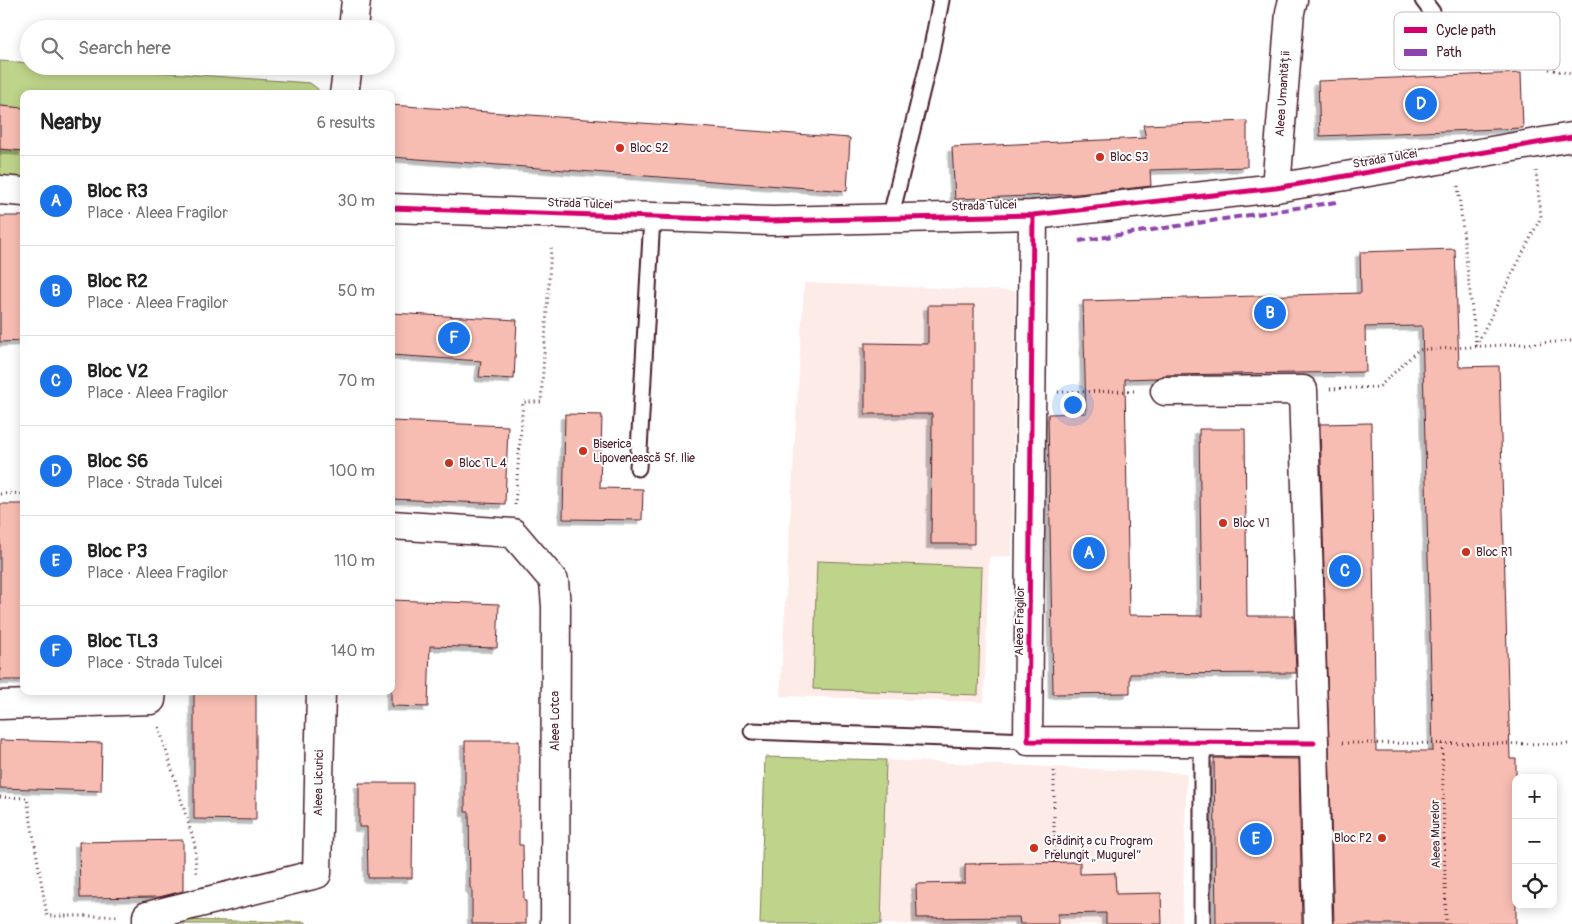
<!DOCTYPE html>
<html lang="en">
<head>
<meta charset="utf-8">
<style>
	body { margin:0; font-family:Pangolin,sans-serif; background:#f6f6f6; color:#222 }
	.controls { position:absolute; right:15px; bottom:15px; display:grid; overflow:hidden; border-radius:10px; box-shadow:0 2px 12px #0003 }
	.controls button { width:45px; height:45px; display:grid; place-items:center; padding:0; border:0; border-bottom:1px solid #e0e0e0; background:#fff; color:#222; font:25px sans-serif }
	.you { position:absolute; left:1072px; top:404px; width:18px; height:18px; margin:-12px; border:4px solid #fff; border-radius:50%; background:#1a73e8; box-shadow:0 0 0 8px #1a73e833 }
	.badge { display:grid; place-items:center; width:32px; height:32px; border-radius:50%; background:#1a73e8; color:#fff; font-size:16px; font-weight:700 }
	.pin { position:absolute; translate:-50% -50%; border:2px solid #fff; box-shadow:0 1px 5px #0006 }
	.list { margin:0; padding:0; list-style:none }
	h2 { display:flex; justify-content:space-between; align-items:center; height:65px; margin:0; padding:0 20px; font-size:21px }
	h2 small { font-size:16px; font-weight:400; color:#767676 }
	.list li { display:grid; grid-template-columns:32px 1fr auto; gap:15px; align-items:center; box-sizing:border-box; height:90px; padding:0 20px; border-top:1px solid #e0e0e0 }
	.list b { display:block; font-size:19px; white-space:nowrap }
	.list p { margin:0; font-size:16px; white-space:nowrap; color:#767676 }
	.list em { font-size:16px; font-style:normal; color:#767676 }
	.icon { flex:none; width:28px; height:28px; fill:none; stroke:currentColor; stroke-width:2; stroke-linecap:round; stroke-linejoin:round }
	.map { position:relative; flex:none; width:1572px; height:924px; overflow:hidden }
	.search { position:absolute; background:#fff; box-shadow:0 2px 12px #0003; left:20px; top:20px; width:375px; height:55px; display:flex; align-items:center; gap:12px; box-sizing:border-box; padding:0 18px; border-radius:28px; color:#767676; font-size:19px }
	.panel { position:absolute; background:#fff; box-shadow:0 2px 12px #0003; left:20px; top:90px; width:375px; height:605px; border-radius:10px }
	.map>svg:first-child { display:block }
	.built { fill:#fdebe8 }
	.green { fill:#bed48a; stroke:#847a5a }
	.building { fill:#f8bdb2; stroke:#4a1f2b; filter:url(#shadow) }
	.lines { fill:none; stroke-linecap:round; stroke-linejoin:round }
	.service-casing { stroke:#4a1f2b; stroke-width:19 }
	.minor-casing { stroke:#4a1f2b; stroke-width:31 }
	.tertiary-casing { stroke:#4a1f2b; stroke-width:31 }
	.path { stroke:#4a1f2b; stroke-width:3; stroke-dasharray:1 4; stroke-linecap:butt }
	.service { stroke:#fff; stroke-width:15 }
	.minor { stroke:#fff; stroke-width:28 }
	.tertiary { stroke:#fff; stroke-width:28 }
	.quiet { stroke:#8e44ad; stroke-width:4; stroke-dasharray:8 4; stroke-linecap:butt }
	.cycleway-casing { stroke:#fff; stroke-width:8 }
	.cycleway { stroke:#d6006c; stroke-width:5 }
	.poi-dot { fill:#c8321e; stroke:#fff; stroke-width:2 }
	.labels { text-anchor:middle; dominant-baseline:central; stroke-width:4; stroke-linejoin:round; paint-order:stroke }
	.street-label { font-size:12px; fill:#4a1f2b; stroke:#fff }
	.poi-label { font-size:12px; fill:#4a1f2b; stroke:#fff; text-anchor:start }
	.key { fill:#fff; stroke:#c9bcbf; stroke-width:1 }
	.key-label { font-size:14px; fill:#4a1f2b }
</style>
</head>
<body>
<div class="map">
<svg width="1572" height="924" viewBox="0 0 1572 924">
	<defs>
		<filter id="shadow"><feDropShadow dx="-4.5" dy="4.5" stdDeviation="0" flood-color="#0004"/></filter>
	</defs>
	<rect width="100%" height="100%" fill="#fff"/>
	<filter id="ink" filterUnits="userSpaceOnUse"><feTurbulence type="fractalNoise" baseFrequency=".02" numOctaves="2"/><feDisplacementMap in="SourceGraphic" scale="10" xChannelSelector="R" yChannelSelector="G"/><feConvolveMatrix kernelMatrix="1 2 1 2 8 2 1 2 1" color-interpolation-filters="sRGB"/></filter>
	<g filter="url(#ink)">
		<!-- built -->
		<path class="built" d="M 804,283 L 1015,291 L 1012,556 L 989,557 L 984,702 L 780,696 Z
			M 886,760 L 1187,773 L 1182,924 L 881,924 Z"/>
		<!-- green -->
		<path class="green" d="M 0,61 L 29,63 L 29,66 L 73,66 L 310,83 L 318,89 L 318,94 L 24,94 L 24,108 L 0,106 Z
			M 0,149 L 24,151 L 24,178 L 0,176 Z
			M 817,561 L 982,567 L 978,695 L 813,689 Z
			M 765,757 L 886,760 L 881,924 L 760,924 Z
			M 158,920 L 306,922 L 306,924 L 158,924 Z"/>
		<!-- building -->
		<path class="building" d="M 1521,73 L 1523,128 L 1320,136 L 1318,81 Z
			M 391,105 L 850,138 L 847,191 L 391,157 Z
			M 0,106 L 24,108 L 24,151 L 0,149 Z
			M 1247,121 L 1247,167 L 1150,170 L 1151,186 L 1077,194 L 955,199 L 952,147 L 1146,138 L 1143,125 Z
			M 0,216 L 24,216 L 24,341 L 0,342 Z
			M 1455,249 L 1459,367 L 1499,366 L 1510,759 L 1516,759 L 1516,924 L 1334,924 L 1320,424 L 1371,423 L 1376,751 L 1433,751 L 1422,326 L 1365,327 L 1366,372 L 1165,375 L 1156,378 L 1125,379 L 1129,615 L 1202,616 L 1199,429 L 1245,429 L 1247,616 L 1294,616 L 1296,673 L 1130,674 L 1130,693 L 1053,694 L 1048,414 L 1086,413 L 1083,301 L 1361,293 L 1360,252 Z
			M 928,305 L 974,305 L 974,544 L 931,544 L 932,414 L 865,414 L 865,343 L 928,344 Z
			M 391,313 L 517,320 L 514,379 L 479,377 L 481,361 L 391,355 Z
			M 565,414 L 602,415 L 600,488 L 643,489 L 642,520 L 563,519 Z
			M 391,421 L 508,426 L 505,504 L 391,499 Z
			M 0,504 L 24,504 L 24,680 L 0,680 Z
			M 391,600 L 499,604 L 497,648 L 430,646 L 428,707 L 391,706 Z
			M 194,691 L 256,691 L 256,820 L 194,819 Z
			M 0,740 L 102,743 L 101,791 L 0,788 Z
			M 465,741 L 519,741 L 519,845 L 523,845 L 524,901 L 526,901 L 526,924 L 472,924 L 472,888 L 470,888 L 469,812 L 465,812 Z
			M 1214,758 L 1299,759 L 1302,924 L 1216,924 Z
			M 359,783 L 413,783 L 412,878 L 368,878 L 367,827 L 359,827 Z
			M 183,840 L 183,891 L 159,897 L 80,898 L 79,842 Z
			M 1080,862 L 1080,874 L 1115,873 L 1116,894 L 1161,893 L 1162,924 L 1106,924 L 1106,913 L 1058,914 L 1058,924 L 1020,924 L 1019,917 L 917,918 L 916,884 L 965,883 L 965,864 Z"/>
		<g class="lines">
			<!-- service casing -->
			<g class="service-casing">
				<path id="service" d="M 1423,0 L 1432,12
					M 890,219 L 930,57 L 941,0
					M 638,468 L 652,217
					M 752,731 L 1028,741
					M 1202,742 L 1202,924"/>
			</g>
			<!-- minor casing -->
			<g class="minor-casing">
				<path id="minor" d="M 353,29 L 356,0
					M 344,94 L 348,66
					M 1276,188 L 1290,12 L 1293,0
					M 1033,215 L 1028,741 L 1314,743
					M 1165,391 L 1303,390 L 1314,743 L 1318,924
					M 391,525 L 513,533 L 554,581 L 556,607 L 555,924
					M 0,705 L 151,700 L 152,691
					M 147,924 L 147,916 L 317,874 L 321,691"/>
			</g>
			<!-- tertiary casing -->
			<g class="tertiary-casing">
				<path id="tertiary" d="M 0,190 L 24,192
					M 391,208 L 772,221 L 1033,215 L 1276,188 L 1572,137"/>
			</g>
			<!-- path -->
			<path class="path" d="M 1549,69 L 1572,74
				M 1458,186 L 1476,346
				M 1476,346 L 1541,217 L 1536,171
				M 1330,389 L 1379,387 L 1418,350 L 1572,341
				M 1058,392 L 1137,391
				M 0,494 L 24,493
				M 515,505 L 523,402 L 541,402 L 551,248
				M 159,727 L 195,845 L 196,875
				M 1342,743 L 1572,744
				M 1442,744 L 1446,924
				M 0,797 L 27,798 L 47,916 L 119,916
				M 1054,862 L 1054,770"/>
			<!-- service -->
			<use href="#service" class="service"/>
			<!-- minor -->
			<use href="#minor" class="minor"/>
			<!-- tertiary -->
			<use href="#tertiary" class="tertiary"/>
			<!-- quiet -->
			<path class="quiet" d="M 1079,241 L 1336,202"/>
			<!-- cycleway casing -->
			<g class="cycleway-casing">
				<path id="cycleway" d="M 391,208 L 772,221 L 1033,215 L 1276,188 L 1572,137
					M 1033,215 L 1028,741 L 1314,743"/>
			</g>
			<!-- cycleway -->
			<use href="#cycleway" class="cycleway"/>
		</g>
	</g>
	<!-- markers -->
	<g class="poi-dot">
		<circle cx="620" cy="148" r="5"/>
		<circle cx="1100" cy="157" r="5"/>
		<circle cx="583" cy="451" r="5"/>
		<circle cx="449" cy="463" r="5"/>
		<circle cx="1223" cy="523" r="5"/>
		<circle cx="1466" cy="552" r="5"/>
		<circle cx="1382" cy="838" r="5"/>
		<circle cx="1034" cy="848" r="5"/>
	</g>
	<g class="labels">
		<!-- street labels -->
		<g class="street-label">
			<text transform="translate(1283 94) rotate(-86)">Aleea Umanității</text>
			<text transform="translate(1385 159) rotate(-10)">Strada Tulcei</text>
			<text transform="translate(580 204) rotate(2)">Strada Tulcei</text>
			<text transform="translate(984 206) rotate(-2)">Strada Tulcei</text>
			<text transform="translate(1020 621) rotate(-89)">Aleea Fragilor</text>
			<text transform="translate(555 721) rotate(-90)">Aleea Lotca</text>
			<text transform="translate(319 783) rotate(-89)">Aleea Licurici</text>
			<text transform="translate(1436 834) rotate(-91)">Aleea Murelor</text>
		</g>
		<!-- poi labels -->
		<g class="poi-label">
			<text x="630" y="148">Bloc S2</text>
			<text x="1110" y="157">Bloc S3</text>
			<text x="593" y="444">Biserica<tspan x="593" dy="14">Lipovenească Sf. Ilie</tspan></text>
			<text x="459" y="463">Bloc TL 4</text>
			<text x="1233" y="523">Bloc V1</text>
			<text x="1476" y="552">Bloc R1</text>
			<text x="1372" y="838" text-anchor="end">Bloc P2</text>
			<text x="1044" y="841">Grădinița cu Program<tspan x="1044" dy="14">Prelungit „Mugurel”</tspan></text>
		</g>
	</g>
	<!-- legend -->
	<rect x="1394" y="12" width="166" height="58" rx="8" class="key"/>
	<rect x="1404" y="27" width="23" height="6" fill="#d6006c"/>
	<rect x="1404" y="49" width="23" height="7" fill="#8e44ad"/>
	<g class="key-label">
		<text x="1436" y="35">Cycle path</text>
		<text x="1436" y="57">Path</text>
	</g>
</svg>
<div class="controls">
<button>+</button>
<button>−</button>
<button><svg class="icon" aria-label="locate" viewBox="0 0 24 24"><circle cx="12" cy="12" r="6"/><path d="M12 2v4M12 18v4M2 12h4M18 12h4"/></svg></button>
</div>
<div class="you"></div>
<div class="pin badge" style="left:1089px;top:553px">A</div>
<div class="pin badge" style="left:1270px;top:313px">B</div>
<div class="pin badge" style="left:1345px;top:571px">C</div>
<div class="pin badge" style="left:1421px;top:104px">D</div>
<div class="pin badge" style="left:1256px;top:839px">E</div>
<div class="pin badge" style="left:454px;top:338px">F</div>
<div class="search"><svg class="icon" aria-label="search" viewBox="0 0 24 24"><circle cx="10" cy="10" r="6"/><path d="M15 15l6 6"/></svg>Search here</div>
<section class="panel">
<h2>Nearby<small>6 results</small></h2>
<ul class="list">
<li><span class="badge">A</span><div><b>Bloc R3</b><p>Place · Aleea Fragilor</p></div><em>30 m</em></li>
<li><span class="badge">B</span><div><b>Bloc R2</b><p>Place · Aleea Fragilor</p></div><em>50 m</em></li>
<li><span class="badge">C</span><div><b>Bloc V2</b><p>Place · Aleea Fragilor</p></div><em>70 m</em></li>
<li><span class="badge">D</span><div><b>Bloc S6</b><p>Place · Strada Tulcei</p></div><em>100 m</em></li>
<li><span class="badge">E</span><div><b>Bloc P3</b><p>Place · Aleea Fragilor</p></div><em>110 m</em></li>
<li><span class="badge">F</span><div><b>Bloc TL3</b><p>Place · Strada Tulcei</p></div><em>140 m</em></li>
</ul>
</section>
</div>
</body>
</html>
